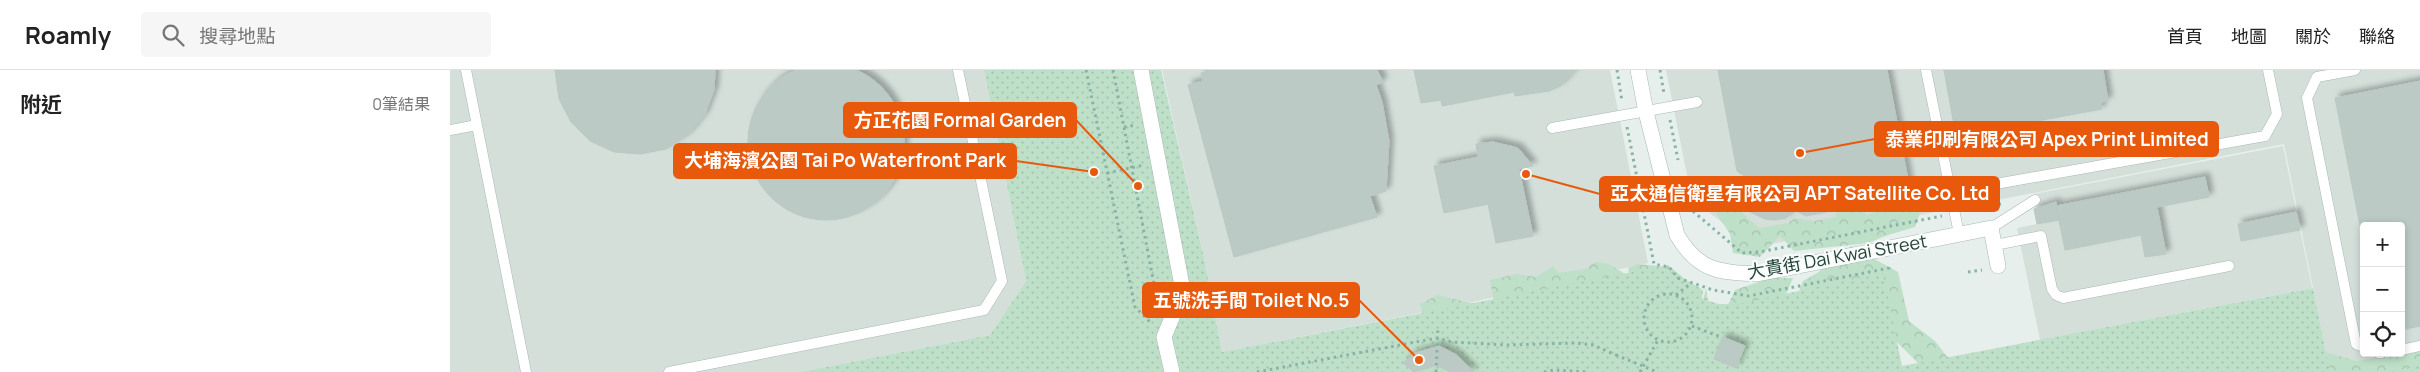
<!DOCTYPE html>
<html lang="zh-TW">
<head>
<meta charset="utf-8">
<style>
	body { margin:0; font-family:Manrope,"Noto Sans TC",sans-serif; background:#f6f6f6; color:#222 }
	.controls { position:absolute; right:15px; bottom:15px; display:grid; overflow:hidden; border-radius:5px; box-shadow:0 2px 8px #0003 }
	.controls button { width:45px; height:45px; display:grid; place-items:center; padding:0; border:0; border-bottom:1px solid #e0e0e0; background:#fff; color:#222; font:25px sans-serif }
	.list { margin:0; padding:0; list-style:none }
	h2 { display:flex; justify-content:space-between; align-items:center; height:65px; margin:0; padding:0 20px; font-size:21px }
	h2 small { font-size:16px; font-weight:400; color:#767676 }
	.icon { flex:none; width:28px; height:28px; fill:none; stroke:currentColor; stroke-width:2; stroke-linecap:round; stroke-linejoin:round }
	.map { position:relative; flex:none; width:1970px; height:302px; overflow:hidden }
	header { display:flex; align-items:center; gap:30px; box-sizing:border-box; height:70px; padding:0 25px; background:#fff; border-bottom:1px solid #e0e0e0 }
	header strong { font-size:24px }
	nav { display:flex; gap:28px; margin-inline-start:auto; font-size:18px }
	.search { width:350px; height:45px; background:#f6f6f6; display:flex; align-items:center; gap:12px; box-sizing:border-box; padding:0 18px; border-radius:5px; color:#767676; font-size:19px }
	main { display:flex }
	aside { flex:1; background:#fff }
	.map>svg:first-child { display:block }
	.built { fill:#d4dfda; fill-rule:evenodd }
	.forest { fill:url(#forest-crowns) }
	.park { fill:url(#park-dots) }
	.building { fill:#bbcac4; stroke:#b8c9c2; filter:url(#shadow) }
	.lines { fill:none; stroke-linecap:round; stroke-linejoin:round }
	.lane-casing { stroke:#a8b8b2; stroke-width:11 }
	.street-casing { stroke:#a8b8b2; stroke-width:16 }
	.path { stroke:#86b3a5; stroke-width:3; stroke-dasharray:2.5 4; stroke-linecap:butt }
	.lane { stroke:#fff; stroke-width:10 }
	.street { stroke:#fff; stroke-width:15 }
	.path-bridge { stroke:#86b3a5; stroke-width:3; stroke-dasharray:2.5 4; stroke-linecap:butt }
	.labels { text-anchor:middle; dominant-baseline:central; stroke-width:4.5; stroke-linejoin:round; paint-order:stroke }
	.street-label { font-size:18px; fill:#24423a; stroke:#f7fbf9 }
	.leader { fill:none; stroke:#e8590c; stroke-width:2 }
	.callout-dot { fill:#e8590c; stroke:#f7fbf9; stroke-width:2 }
	.callout { fill:#e8590c; stroke:#e8590c; stroke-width:2 }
	.callout-label { font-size:19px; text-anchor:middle; font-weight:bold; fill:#fff }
</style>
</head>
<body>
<header>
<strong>Roamly</strong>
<div class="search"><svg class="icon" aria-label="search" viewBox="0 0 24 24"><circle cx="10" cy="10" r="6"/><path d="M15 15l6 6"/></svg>搜尋地點</div>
<nav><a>首頁</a><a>地圖</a><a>關於</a><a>聯絡</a></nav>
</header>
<main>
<aside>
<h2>附近<small>0筆結果</small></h2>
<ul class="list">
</ul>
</aside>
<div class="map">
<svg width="1970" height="302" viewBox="0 0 1970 302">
	<defs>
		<pattern id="forest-crowns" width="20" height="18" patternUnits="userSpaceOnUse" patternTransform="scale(1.25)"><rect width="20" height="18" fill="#bfe0c8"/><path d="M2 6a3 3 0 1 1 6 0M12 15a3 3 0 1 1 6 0" fill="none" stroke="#a4c1ad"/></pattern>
		<pattern id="park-dots" width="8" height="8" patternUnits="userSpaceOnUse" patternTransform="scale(1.25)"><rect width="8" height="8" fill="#bfe0c8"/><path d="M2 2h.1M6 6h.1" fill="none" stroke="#a4c1ad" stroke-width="1.8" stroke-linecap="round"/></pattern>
		<filter id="shadow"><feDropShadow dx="4.5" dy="-4.5" stdDeviation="2.5" flood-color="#0004"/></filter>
	</defs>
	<rect width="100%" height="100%" fill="#e6efeb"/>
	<!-- built -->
	<path class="built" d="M 0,0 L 534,0 L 576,211 L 540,265 L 350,302 L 0,302 Z
		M 712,0 L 1160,0 L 1198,193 L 1000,237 L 772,282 L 754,188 Z
		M 1216,0 L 1970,0 L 1970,294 L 1880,302 L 1834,74 L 1306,177 L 1242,130 ZM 1914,156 L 1951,156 L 1951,283 L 1914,283 Z
		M 1833,76 L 1862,218 L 1590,270 L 1567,158 L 1587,154 L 1584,124 Z"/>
	<!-- forest -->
	<path class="forest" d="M 1260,125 L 1283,134 L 1309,158 L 1338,153 L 1345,148 L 1364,151 L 1386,147 L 1387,133 L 1410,129 L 1417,146 L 1431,136 L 1465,133 L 1472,138 L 1465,157 L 1435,166 L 1419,173 L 1344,181 L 1330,166 L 1310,187 L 1283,183 L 1280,164 L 1259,132 Z
		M 1401,176 L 1448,202 L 1459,251 L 1485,271 L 1509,302 L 1477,302 L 1434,259 L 1339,247 L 1353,211 L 1367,203 Z
		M 1145,192 L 1159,194 L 1180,207 L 1178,198 L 1187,194 L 1219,197 L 1185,241 L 1192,275 L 1159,270 L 1153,286 L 1176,302 L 1129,285 L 1069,286 L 1039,296 L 1027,297 L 1022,302 L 1004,302 L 1014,279 L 1106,278 L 1112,264 L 1062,263 L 1071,246 L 1063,240 L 1029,253 L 977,257 L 970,234 L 988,225 L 1045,239 L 1040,210 L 1067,204 L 1086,207 L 1103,196 L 1108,203 L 1135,199 Z
		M 1320,208 L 1343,208 L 1333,232 L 1294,240 L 1268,256 L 1268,286 L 1295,298 L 1310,302 L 1225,302 L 1226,298 L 1215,289 L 1228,280 L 1226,260 L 1236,257 L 1244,267 L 1256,218 L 1259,237 L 1274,243 L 1285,220 Z
		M 1865,279 L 1907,291 L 1970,281 L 1970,302 L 1849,302 Z"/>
	<!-- park -->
	<path class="park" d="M 534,0 L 711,0 L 754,188 L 772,282 L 1218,195 L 1235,209 L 1253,220 L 1252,229 L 1269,234 L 1288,234 L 1433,203 L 1452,296 L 1863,218 L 1880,302 L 350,302 L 540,265 L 576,211 Z
		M 1970,296 L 1970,302 L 1937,302 Z"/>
	<!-- building -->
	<path class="building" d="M298 72a78 78 0 1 1 156 0a78 78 0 1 1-156 0Z
		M 105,0 L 265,0 L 264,20 L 255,44 L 238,65 L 216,79 L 190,84 L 164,82 L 140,71 L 121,52 L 109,29 Z
		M 763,0 L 927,0 L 933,12 L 926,15 L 932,32 L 939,71 L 936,121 L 920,126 L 927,147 L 784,187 L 738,15 L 753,11 L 751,3 Z
		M 964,0 L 1125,0 L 1110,16 L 1099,21 L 1065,26 L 1064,22 L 992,36 L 991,30 L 971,33 Z
		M 1268,0 L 1437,0 L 1461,125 L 1356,146 L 1344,140 L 1336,148 L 1325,150 L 1315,149 L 1300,142 L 1293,123 L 1297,108 L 1287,101 Z
		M 1494,0 L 1653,0 L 1658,31 L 1651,32 L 1652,39 L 1538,60 L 1539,66 L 1507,72 Z
		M 1970,11 L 1970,256 L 1951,260 L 1951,156 L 1910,156 L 1885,28 Z
		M 1043,72 L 1068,78 L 1083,96 L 1069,99 L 1083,166 L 1046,173 L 1038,134 L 994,143 L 984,96 L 1028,87 L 1026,74 Z
		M 1755,107 L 1759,127 L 1707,137 L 1716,184 L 1695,187 L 1691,165 L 1615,180 L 1606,136 Z
		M 1606,132 L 1609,150 L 1587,154 L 1584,139 Z
		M 1846,142 L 1850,160 L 1791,171 L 1788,154 Z
		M 1273,267 L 1295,276 L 1286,298 L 1264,289 Z
		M 989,276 L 1007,285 L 1024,302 L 1000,302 L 986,295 L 964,302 L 953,293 L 965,283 Z"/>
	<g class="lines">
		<!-- lane casing -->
		<g class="lane-casing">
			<path id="lane" d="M 16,0 L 76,302
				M 1476,0 L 1509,164
				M 1905,0 L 1867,7 L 1857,28 L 1906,274 L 1914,277
				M 1102,58 L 1247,32
				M 0,60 L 27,55
				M 1501,122 L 1815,66 L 1827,44 L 1818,0
				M 1541,158 L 1585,130
				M 1545,175 L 1591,166 L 1602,219 L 1606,225 L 1613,228 L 1779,196
				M 1951,280 L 1970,276
				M 1928,283 L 1932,283
				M 219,302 L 534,240 L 552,211 L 508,0"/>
		</g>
		<!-- street casing -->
		<g class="street-casing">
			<path id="street" d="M 691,0 L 733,221 L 714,267 L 722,302
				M 1188,0 L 1196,42 L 1227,165 C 1248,201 1268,202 1307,204 L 1541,158 L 1548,196"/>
		</g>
		<!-- path -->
		<path class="path" d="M 636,0 L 685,237 L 702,254
			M 663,0 L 708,235
			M 1167,0 L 1172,31
			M 1210,0 L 1214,24
			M 1220,50 L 1228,90
			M 674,57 L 686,55
			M 1177,57 L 1204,194 L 1219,197 L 1228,208 L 1263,220 L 1299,226 L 1439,198 L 1439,194
			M 657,103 L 694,95
			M 1238,137 L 1292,183 L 1309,182 L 1492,146
			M 1518,140 L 1551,134
			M 1518,202 L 1532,200
			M1194 248a24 24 0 1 1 48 0a24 24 0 1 1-48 0Z
			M 1226,225 L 1241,213
			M 1242,256 L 1271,267
			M 807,302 L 987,268 L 1002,272 L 1057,275 L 1126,273 L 1143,275 L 1166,285
			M 986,302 L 988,257
			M 1094,302 L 1104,300 L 1139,302
			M 1190,302 L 1208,270"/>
		<!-- lane -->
		<use href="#lane" class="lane"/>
		<!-- street -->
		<use href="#street" class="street"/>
		<!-- path-bridge -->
		<path class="path-bridge" d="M 1166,285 L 1207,302"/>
	</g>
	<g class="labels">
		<!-- street labels -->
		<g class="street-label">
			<text transform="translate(1387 186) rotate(-10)">大貴街 Dai Kwai Street</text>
		</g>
	</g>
	<!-- callouts -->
	<path class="leader" d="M688 116L626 50M1350 83L1425 69M644 102L566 91M1076 104L1150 124M969 290L909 230"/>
	<g class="callout-dot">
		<circle cx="688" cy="116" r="5"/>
		<circle cx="1350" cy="83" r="5"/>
		<circle cx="644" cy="102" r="5"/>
		<circle cx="1076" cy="104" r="5"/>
		<circle cx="969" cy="290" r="5"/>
	</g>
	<g class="callout">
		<rect x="394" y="33" width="232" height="34" rx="5"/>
		<rect x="1425" y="52" width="343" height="34" rx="5"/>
		<rect x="224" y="74" width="342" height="34" rx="5"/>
		<rect x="1150" y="107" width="399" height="34" rx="5"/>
		<rect x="693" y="213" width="216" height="34" rx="5"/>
	</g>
	<g class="callout-label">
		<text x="510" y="57">方正花園 Formal Garden</text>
		<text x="1597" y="76">泰業印刷有限公司 Apex Print Limited</text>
		<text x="395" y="97">大埔海濱公園 Tai Po Waterfront Park</text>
		<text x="1350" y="130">亞太通信衛星有限公司 APT Satellite Co. Ltd</text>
		<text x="801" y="237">五號洗手間 Toilet No.5</text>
	</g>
</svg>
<div class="controls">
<button>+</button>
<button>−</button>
<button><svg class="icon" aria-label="locate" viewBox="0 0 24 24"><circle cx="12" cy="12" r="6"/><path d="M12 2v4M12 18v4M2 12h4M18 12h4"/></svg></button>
</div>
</div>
</main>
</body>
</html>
